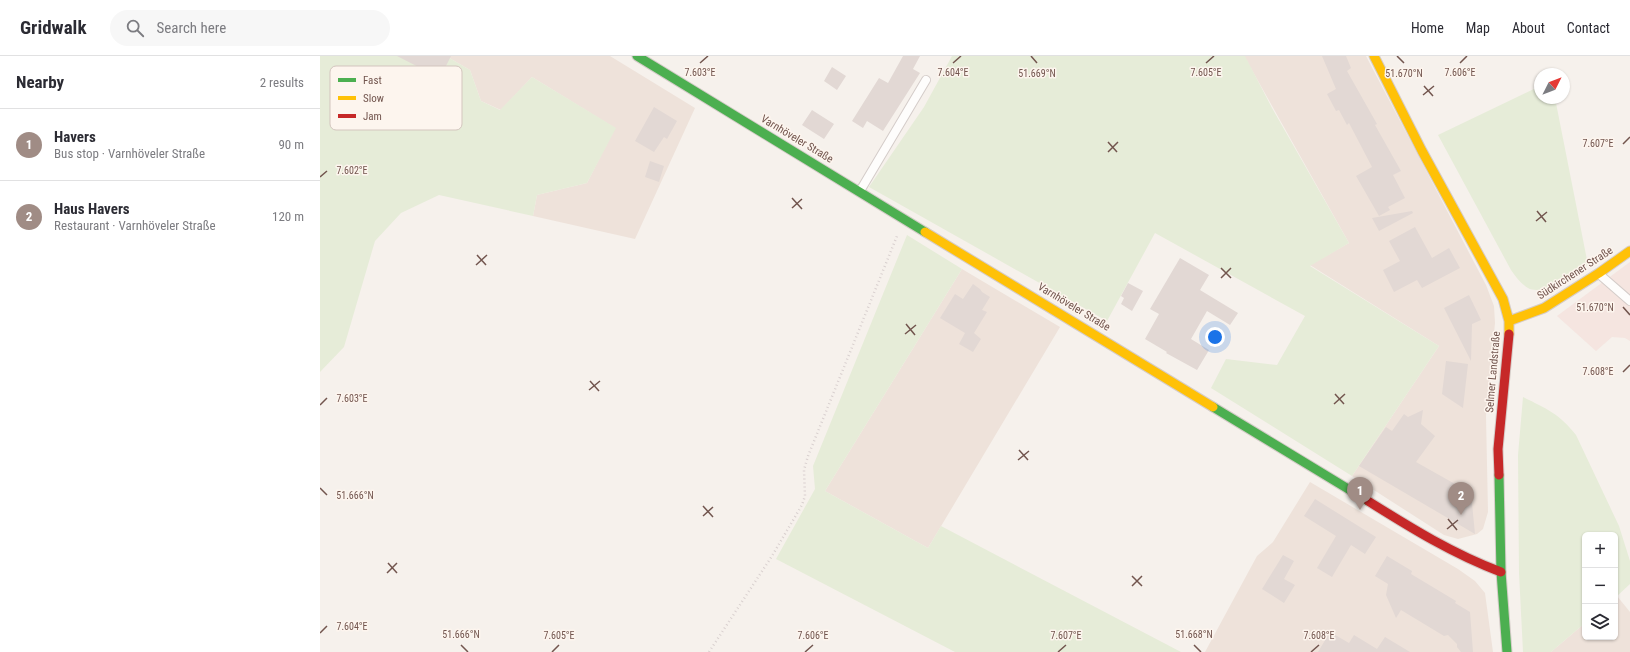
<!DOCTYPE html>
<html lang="en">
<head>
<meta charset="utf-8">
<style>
	body { margin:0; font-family:"Roboto Condensed",sans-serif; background:#f7f7f7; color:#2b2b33 }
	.controls { position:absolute; right:12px; bottom:12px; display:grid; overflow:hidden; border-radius:6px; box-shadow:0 1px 3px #0004 }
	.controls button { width:36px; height:36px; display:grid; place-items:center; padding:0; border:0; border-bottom:1px solid #e1e1e2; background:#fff; color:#2b2b33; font:20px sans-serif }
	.compass { position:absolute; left:1214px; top:12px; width:36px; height:36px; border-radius:50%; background:#fff; box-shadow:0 1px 3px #0004; rotate:48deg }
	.you { position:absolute; left:895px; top:281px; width:14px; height:14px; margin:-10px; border:3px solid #fff; border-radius:50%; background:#1a73e8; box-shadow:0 0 0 6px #1a73e833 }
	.badge { display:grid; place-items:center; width:26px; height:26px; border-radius:50%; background:#a08c85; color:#fff; font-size:13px; font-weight:700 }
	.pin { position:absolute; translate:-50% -33px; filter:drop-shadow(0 1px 2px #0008) }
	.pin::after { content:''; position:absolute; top:21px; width:14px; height:12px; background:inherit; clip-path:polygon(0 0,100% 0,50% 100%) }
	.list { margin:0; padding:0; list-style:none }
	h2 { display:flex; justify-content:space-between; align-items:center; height:52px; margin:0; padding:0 16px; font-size:17px }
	h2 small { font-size:13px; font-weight:400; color:#7c7c81 }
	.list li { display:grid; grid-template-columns:26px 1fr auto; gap:12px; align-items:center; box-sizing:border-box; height:72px; padding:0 16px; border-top:1px solid #e1e1e2 }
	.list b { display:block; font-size:15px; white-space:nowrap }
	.list p { margin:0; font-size:13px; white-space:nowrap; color:#7c7c81 }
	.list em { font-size:13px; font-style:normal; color:#7c7c81 }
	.icon { flex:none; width:22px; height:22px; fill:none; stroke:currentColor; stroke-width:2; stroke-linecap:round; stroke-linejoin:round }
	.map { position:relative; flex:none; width:1310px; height:596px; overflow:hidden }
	header { display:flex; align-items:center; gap:24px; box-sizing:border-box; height:56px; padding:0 20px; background:#fff; border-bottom:1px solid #e1e1e2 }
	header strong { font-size:19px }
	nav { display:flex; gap:22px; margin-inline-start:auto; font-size:14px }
	.search { width:280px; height:36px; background:#f7f7f7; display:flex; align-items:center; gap:10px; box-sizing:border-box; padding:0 14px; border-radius:22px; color:#7c7c81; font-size:15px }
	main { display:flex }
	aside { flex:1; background:#fff }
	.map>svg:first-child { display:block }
	.residential { fill:#eee2da }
	.commercial { fill:#f5e5e0 }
	.green { fill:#e6ecd8 }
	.building { fill:#e2d8d4 }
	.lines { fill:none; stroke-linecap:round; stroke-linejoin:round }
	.lane-casing { stroke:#d4ccc9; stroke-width:10 }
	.fast-casing { stroke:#d5ccc8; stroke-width:11 }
	.slow-casing { stroke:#d5ccc8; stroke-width:11 }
	.jam-casing { stroke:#d5ccc8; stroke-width:11 }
	.path { stroke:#d9d0cf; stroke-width:2.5; stroke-dasharray:1 3; stroke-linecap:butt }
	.lane { stroke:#fefdfc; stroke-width:8 }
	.fast { stroke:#4caf50; stroke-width:9 }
	.slow { stroke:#ffc107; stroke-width:9 }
	.jam { stroke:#c62828; stroke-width:9 }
	.ticks { fill:none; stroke:#72554e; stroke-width:1.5 }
	.labels { text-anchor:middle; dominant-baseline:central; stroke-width:3; stroke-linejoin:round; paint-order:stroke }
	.street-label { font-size:11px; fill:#72554e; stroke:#fdf5ee }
	.key { fill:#fdf5ee; stroke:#d3c5be; stroke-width:1 }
	.key-label { font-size:11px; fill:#72554e }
	.ticks-label { font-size:10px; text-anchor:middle; fill:#72554e; stroke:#fdf5ee; stroke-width:3; stroke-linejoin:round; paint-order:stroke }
</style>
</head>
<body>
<header>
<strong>Gridwalk</strong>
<div class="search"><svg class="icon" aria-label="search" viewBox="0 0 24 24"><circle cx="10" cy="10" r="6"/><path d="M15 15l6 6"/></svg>Search here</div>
<nav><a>Home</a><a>Map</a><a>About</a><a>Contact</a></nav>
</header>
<main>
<aside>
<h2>Nearby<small>2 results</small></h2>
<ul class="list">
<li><span class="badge">1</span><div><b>Havers</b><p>Bus stop · Varnhöveler Straße</p></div><em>90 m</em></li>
<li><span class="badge">2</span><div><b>Haus Havers</b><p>Restaurant · Varnhöveler Straße</p></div><em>120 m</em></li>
</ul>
</aside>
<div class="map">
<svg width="1310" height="596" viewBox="0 0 1310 596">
	<rect width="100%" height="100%" fill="#f6f1ec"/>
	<!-- residential -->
	<path class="residential" d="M 126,0 L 290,0 L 375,52 L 315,183 L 213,160 L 217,139 L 267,127 L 295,72 L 212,21 L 181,54 L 161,45 L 150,14 Z
		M 924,0 L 1046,0 L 1166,229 L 1174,250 L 1175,267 L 1166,360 L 1168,456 L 1163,473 L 1157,478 L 1138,483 L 1124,479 L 1032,420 L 1119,290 L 990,209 L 1029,187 Z
		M 642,213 L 740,271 L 608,492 L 505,435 Z
		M 990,426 L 1138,513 L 1155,525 L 1165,537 L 1173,596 L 885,596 L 937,500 L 953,486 Z
		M 1297,540 L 1310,556 L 1310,596 L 1231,596 L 1265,567 L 1265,581 L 1295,581 L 1295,542 Z"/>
	<!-- commercial -->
	<path class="commercial" d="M 1310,206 L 1310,285 L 1305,282 L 1292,281 L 1276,295 L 1237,260 Z"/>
	<!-- green -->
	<path class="green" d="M 0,0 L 126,0 L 150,14 L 161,45 L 180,54 L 212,21 L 296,72 L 267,127 L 217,139 L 213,160 L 119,139 L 81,157 L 55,185 L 24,291 L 0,316 Z
		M 632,0 L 925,0 L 952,52 L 1029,187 L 990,210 L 1119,290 L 1032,420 L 891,332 L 906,303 L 957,309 L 985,260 L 835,177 L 787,265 L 549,131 L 604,51 Z
		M 1220,30 L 1220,42 L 1235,42 L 1268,209 C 1255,217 1224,241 1208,232 C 1201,228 1196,221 1191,214 L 1118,79 Z
		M 587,179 L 642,213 L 505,435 L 608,492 L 621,470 L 861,596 L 635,596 L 456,503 L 495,433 L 493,410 Z
		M 1203,341 C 1225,352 1240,358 1256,379 L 1299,470 L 1310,505 L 1310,528 L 1295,542 L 1295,479 L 1265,479 L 1265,567 L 1231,596 L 1203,596 L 1199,517 L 1198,399 Z"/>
	<!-- building -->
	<path class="building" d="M 77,0 L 131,0 L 120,22 Z
		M 583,0 L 600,0 L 593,13 L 600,17 L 563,75 L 547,65 L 543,72 L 532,65 L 559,22 L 568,27 Z
		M 1002,0 L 1026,0 L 1031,12 L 1027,15 L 1057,68 L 1055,69 L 1081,115 L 1073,119 L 1085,142 L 1068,151 L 1070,154 L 1059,160 L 1036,120 L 1052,111 L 1029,67 L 1027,69 L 1019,54 L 1016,55 L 1007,38 L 1016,33 Z
		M 512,11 L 526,20 L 517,34 L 504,25 Z
		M 334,51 L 357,65 L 347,83 L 344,81 L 334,96 L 315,85 Z
		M 492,54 L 514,68 L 504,83 L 482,69 Z
		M 330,105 L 344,110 L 339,126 L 325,121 Z
		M 1092,155 L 1093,157 L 1059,175 L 1052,162 Z
		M 1095,171 L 1112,202 L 1129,192 L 1140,212 L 1102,232 L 1097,224 L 1074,236 L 1063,214 L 1080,205 L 1069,185 Z
		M 860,202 L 889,219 L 880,234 L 918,257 L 910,269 L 887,255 L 871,283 L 889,294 L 877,314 L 846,297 L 847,296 L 825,283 L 839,258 L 830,253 Z
		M 808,227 L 823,235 L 812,255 L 801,248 L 804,242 L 801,240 Z
		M 653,228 L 660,233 L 662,236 L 670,241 L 662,254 L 667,256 L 654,277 L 661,283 L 653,296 L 639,288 L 645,277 L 620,262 L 635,238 L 643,243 Z
		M 1149,239 L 1161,264 L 1152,268 L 1151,305 L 1124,252 Z
		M 1126,305 L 1148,308 L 1143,352 L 1122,338 Z
		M 1103,354 L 1101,368 L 1115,380 L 1096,406 L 1151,437 L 1155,478 L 1039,410 L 1066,371 L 1072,375 L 1084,358 L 1088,361 Z
		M 995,443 L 1056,481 L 1045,498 L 1031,489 L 1012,521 L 997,512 L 1016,480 L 984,460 Z
		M 963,499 L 974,505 L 964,523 L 975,529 L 964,547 L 942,533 Z
		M 1067,500 L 1092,515 L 1091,518 L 1136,545 L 1135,547 L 1150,556 L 1153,596 L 1141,596 L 1137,591 L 1137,588 L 1128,579 L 1124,580 L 1081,554 L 1076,562 L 1066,539 L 1068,528 L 1055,520 Z
		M 1010,576 L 1029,587 L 1034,579 L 1057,593 L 1065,581 L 1090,596 L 998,596 Z"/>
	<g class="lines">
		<!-- lane casing -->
		<g class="lane-casing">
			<path id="lane" d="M 540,135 L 606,24
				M 1279,218 L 1310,245"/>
		</g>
		<!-- fast casing -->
		<g class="fast-casing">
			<path id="fast" d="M 317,0 L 605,176
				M 893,351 L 1048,445
				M 1179,419 L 1181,516 L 1187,596"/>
		</g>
		<!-- slow casing -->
		<g class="slow-casing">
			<path id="slow" d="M 1054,0 L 1102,95 L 1183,243 L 1189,265 L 1189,278
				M 605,176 L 893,351
				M 1189,265 L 1224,252 L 1279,217 L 1310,195"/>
		</g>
		<!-- jam casing -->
		<g class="jam-casing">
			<path id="jam" d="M 1179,419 L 1178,393 L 1189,278
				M 1048,445 C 1091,472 1133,498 1181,516"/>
		</g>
		<!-- path -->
		<path class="path" d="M 389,596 L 452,500 L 482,449 L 485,440 L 484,414 L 488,400 L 577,180"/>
		<!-- lane -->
		<use href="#lane" class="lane"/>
		<!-- fast -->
		<use href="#fast" class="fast"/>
		<!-- slow -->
		<use href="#slow" class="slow"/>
		<!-- jam -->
		<use href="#jam" class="jam"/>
	</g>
	<!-- ticks -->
	<path class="ticks" d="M 711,0 L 717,7M 1077,0 L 1084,7M 380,7 L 388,0M 633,7 L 641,0M 886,7 L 894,0M 1140,7 L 1147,0M 1104,30 L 1113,40M 1103,39 L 1114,30M 788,86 L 797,96M 1303,88 L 1310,81M 788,96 L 798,86M 0,121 L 7,115M 472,142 L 482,153M 472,152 L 482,143M 1217,155 L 1226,166M 1216,165 L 1227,156M 157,199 L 166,209M 156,209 L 167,199M 901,212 L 911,222M 901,222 L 911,212M 1303,251 L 1310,259M 586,268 L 595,279M 585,278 L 596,269M 1303,316 L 1310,309M 270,325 L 279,335M 269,334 L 280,325M 1015,338 L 1024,348M 1014,348 L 1025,338M 0,349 L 7,342M 699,394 L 708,404M 698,404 L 709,395M 0,432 L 7,439M 383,450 L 393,461M 383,460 L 393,451M 1128,463 L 1137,474M 1127,473 L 1138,464M 68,507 L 77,517M 67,517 L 77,507M 812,520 L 822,530M 812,530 L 822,520M 0,577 L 7,570M 141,589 L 148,596M 874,589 L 881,596M 232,596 L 239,589M 485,596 L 493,589M 738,596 L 746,589M 991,596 L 999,589"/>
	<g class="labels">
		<!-- street labels -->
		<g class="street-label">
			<text transform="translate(477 83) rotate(31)">Varnhöveler Straße</text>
			<text transform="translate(1255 217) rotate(-33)">Südkirchener Straße</text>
			<text transform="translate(754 251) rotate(31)">Varnhöveler Straße</text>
			<text transform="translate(1173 316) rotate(-85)">Selmer Landstraße</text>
		</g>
	</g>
	<!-- legend -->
	<rect x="10" y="10" width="132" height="64" rx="6" class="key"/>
	<rect x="18" y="22" width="18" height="4" fill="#4caf50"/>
	<rect x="18" y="40" width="18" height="4" fill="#ffc107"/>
	<rect x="18" y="58" width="18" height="4" fill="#c62828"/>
	<g class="key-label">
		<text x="43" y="28">Fast</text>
		<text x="43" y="46">Slow</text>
		<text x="43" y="64">Jam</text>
	</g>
	<g class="ticks-label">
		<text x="633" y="20">7.604°E</text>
		<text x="380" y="20">7.603°E</text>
		<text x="886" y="20">7.605°E</text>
		<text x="1140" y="20">7.606°E</text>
		<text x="717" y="21">51.669°N</text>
		<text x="1084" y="21">51.670°N</text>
		<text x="1278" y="91">7.607°E</text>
		<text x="32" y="118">7.602°E</text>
		<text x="1275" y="255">51.670°N</text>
		<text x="1278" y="319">7.608°E</text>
		<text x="32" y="346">7.603°E</text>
		<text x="35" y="443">51.666°N</text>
		<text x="32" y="574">7.604°E</text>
		<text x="141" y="582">51.666°N</text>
		<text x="874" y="582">51.668°N</text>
		<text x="239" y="583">7.605°E</text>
		<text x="493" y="583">7.606°E</text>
		<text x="746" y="583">7.607°E</text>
		<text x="999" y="583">7.608°E</text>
	</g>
</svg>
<div class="controls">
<button>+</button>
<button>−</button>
<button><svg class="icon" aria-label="layers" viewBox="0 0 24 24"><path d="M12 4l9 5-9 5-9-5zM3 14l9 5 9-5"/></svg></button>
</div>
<svg class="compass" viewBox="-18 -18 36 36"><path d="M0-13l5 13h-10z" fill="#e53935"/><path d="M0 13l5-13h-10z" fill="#7c7c81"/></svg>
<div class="you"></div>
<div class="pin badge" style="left:1040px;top:454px">1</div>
<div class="pin badge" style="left:1141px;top:459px">2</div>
</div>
</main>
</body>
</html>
